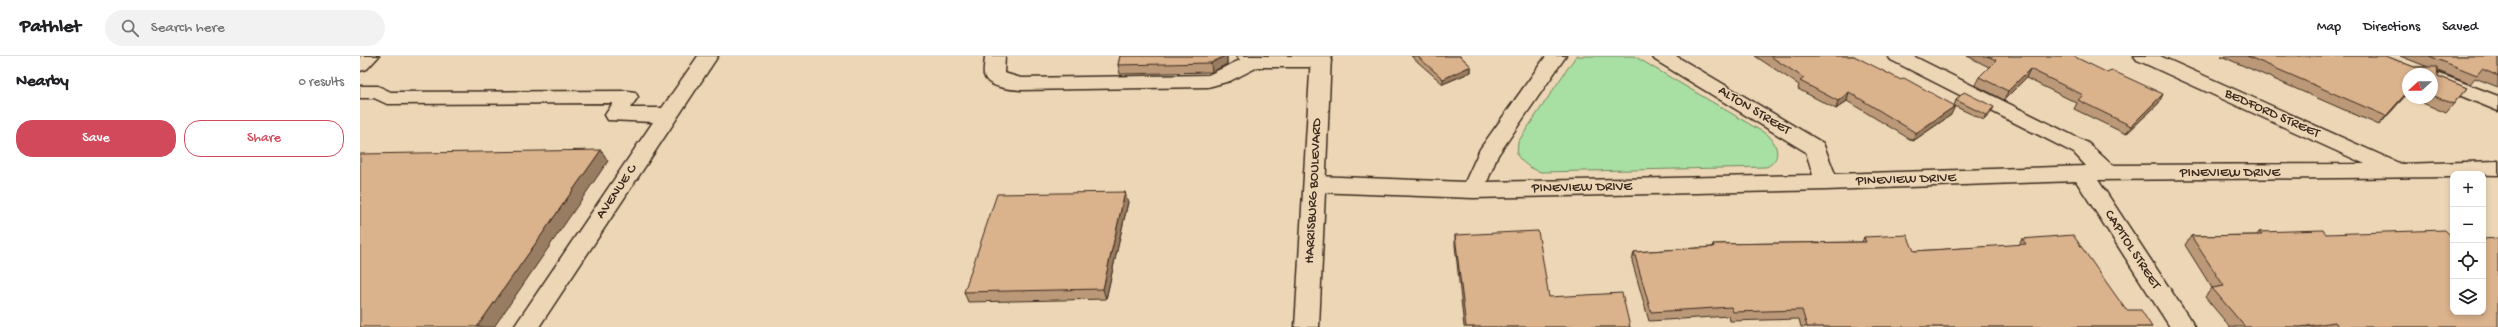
<!DOCTYPE html>
<html lang="en">
<head>
<meta charset="utf-8">
<style>
	body { margin:0; font-family:"Gochi Hand",sans-serif; background:#f2f2f2; color:#202124 }
	.controls { position:absolute; right:12px; bottom:12px; display:grid; overflow:hidden; border-radius:8px; box-shadow:0 2px 6px #0003 }
	.controls button { width:36px; height:36px; display:grid; place-items:center; padding:0; border:0; border-bottom:1px solid #e0e0e0; background:#fff; color:#202124; font:20px sans-serif }
	.compass { position:absolute; left:2042px; top:12px; width:36px; height:36px; border-radius:50%; background:#fff; box-shadow:0 2px 6px #0003; rotate:249deg }
	.list { margin:0; padding:0; list-style:none }
	h2 { display:flex; justify-content:space-between; align-items:center; height:52px; margin:0; padding:0 16px; font-size:17px }
	h2 small { font-size:13px; font-weight:400; color:#757577 }
	.actions { display:flex; gap:8px; padding:12px 16px }
	.actions a { flex:1; padding:9px 0; border:1px solid #d1495b; border-radius:16px; text-align:center; font-size:14px; color:#d1495b }
	.actions .main { background:#d1495b; color:#fff }
	.icon { flex:none; width:22px; height:22px; fill:none; stroke:currentColor; stroke-width:2; stroke-linecap:round; stroke-linejoin:round }
	.map { position:relative; flex:none; width:2138px; height:271px; overflow:hidden }
	header { display:flex; align-items:center; gap:24px; box-sizing:border-box; height:56px; padding:0 20px; background:#fff; border-bottom:1px solid #e0e0e0 }
	header strong { font-size:19px }
	nav { display:flex; gap:22px; margin-inline-start:auto; font-size:14px }
	.search { width:280px; height:36px; background:#f2f2f2; display:flex; align-items:center; gap:10px; box-sizing:border-box; padding:0 14px; border-radius:22px; color:#757577; font-size:15px }
	main { display:flex }
	aside { flex:1; background:#fff }
	.map>svg:first-child { display:block }
	.green { fill:#a8dfa3; stroke:#728460 }
	.lines { fill:none; stroke-linecap:round; stroke-linejoin:round }
	.minor-casing { stroke:#3b2a1e; stroke-width:3 }
	.major-casing { stroke:#3b2a1e; stroke-width:3 }
	.minor { fill:#ecd6b5; fill-rule:evenodd }
	.major { fill:#ecd6b5; fill-rule:evenodd }
	.wall { fill:#bb9978; stroke:#3b2a1e }
	.shaded-wall { fill:#997d62; stroke:#3b2a1e }
	.building { fill:#dab28c; stroke:#3b2a1e }
	.labels { text-anchor:middle; dominant-baseline:central; stroke-width:3; stroke-linejoin:round; paint-order:stroke }
	.street-label { font-size:14px; fill:#3b2a1e; stroke:#ecd6b5 }
</style>
</head>
<body>
<header>
<strong>Pathlet</strong>
<div class="search"><svg class="icon" aria-label="search" viewBox="0 0 24 24"><circle cx="10" cy="10" r="6"/><path d="M15 15l6 6"/></svg>Search here</div>
<nav><a>Map</a><a>Directions</a><a>Saved</a></nav>
</header>
<main>
<aside>
<h2>Nearby<small>0 results</small></h2>
<ul class="list">
</ul>
<div class="actions"><a class="main">Save</a><a>Share</a></div>
</aside>
<div class="map">
<svg width="2138" height="271" viewBox="0 0 2138 271">
	<rect width="100%" height="100%" fill="#ecd6b5"/>
	<filter id="ink" filterUnits="userSpaceOnUse"><feTurbulence type="fractalNoise" baseFrequency=".025" numOctaves="2"/><feDisplacementMap in="SourceGraphic" scale="8" xChannelSelector="R" yChannelSelector="G"/><feConvolveMatrix kernelMatrix="1 2 1 2 8 2 1 2 1" color-interpolation-filters="sRGB"/></filter>
	<g filter="url(#ink)">
		<!-- green -->
		<path class="green" d="M 1216,0 L 1274,0 L 1408,79 C 1418,89 1422,104 1406,111 L 1181,116 C 1170,112 1163,108 1157,99 L 1158,86 Z"/>
		<g class="lines">
			<!-- minor casing -->
			<g class="minor-casing">
				<path id="minor" d="M 0,0 L 19,0 L 7,13 L 0,15 Z
					M 338,0 L 358,0 L 179,271 L 154,271 L 293,66 L 248,64 L 245,59 L 253,47 L 27,48 L 14,42 L 0,42 L 0,30 L 18,30 L 31,36 L 268,35 L 275,36 L 278,41 L 270,52 L 302,52 Z
					M 625,0 L 645,0 L 644,17 L 661,22 L 848,19 L 880,4 L 877,0 L 965,0 L 971,5 L 968,9 L 961,11 L 898,11 L 870,25 L 848,31 L 661,34 C 651,33 627,32 624,19 C 623,14 625,6 625,0 Z
					M 1186,0 L 1206,0 L 1138,99 L 1127,126 L 1453,119 L 1446,96 L 1295,4 L 1292,0 L 1316,0 L 1463,87 L 1475,118 L 1726,110 L 1714,97 L 1531,4 L 1528,0 L 1553,0 L 1728,87 L 1752,109 L 2005,108 L 1777,4 L 1774,0 L 1800,0 L 2041,108 L 2138,105 L 2138,119 L 2093,118 L 2093,121 L 1738,124 L 1835,271 L 1810,271 L 1716,125 L 1466,134 L 1113,142 L 955,136 L 947,133 L 944,128 L 947,123 L 955,120 L 1105,126 L 1120,93 Z
					M 2072,15 L 2138,40 L 2138,55 L 2072,28 L 2072,18 L 2064,18 Z"/>
			</g>
			<!-- major casing -->
			<g class="major-casing">
				<path id="major" d="M 951,0 L 971,0 L 959,271 L 935,271 Z"/>
			</g>
			<!-- minor -->
			<use href="#minor" class="minor"/>
			<!-- major -->
			<use href="#major" class="major"/>
		</g>
		<!-- wall -->
		<path class="wall" d="M 760,0 L 867,0 L 867,8 L 852,16 L 760,18 L 758,9 Z
			M 1051,0 L 1100,0 L 1111,10 L 1111,16 L 1083,28 Z
			M 1395,0 L 1494,0 L 1591,59 L 1553,85 L 1487,45 L 1476,53 L 1438,33 L 1439,29 Z
			M 1607,0 L 1713,0 L 1799,47 L 1766,78 L 1714,53 L 1717,47 L 1666,22 L 1644,44 L 1615,29 L 1619,21 L 1629,11 Z
			M 1861,0 L 2026,0 L 2054,11 L 2068,11 L 2040,0 L 2138,0 L 2138,31 L 2115,22 L 2110,28 L 2078,15 L 2078,20 L 2107,32 L 2086,57 L 2051,42 L 2072,42 L 2072,18 L 2048,18 L 2048,41 L 2045,40 L 2019,69 Z
			M 1596,44 L 1631,57 L 1624,64 L 1594,50 Z
			M 768,146 L 746,243 L 608,246 L 604,236 Z
			M 1899,176 L 1966,178 L 2138,271 L 1870,271 L 1845,241 L 1852,232 L 1825,189 L 1831,180 L 1897,179 Z
			M 1095,179 L 1189,241 L 1270,271 L 1104,271 L 1095,189 Z
			M 1504,181 L 1554,195 L 1659,189 L 1662,183 L 1766,254 L 1792,271 L 1441,271 L 1439,263 L 1370,265 L 1369,260 L 1289,265 L 1272,205 L 1274,196 L 1352,191 L 1353,188 L 1502,186 Z"/>
		<!-- shaded-wall -->
		<path class="shaded-wall" d="M 865,0 L 867,0 L 867,8 L 852,16 L 851,7 Z
			M 1111,10 L 1111,16 L 1083,28 L 1083,23 Z
			M 1670,13 L 1666,22 L 1644,44 L 1648,35 Z
			M 2048,35 L 2045,40 L 2019,69 L 2026,60 Z
			M 1489,36 L 1487,45 L 1476,53 L 1478,45 Z
			M 1803,38 L 1799,47 L 1766,78 L 1771,70 Z
			M 1595,50 L 1591,59 L 1553,85 L 1556,77 Z
			M 1634,51 L 1631,57 L 1624,64 L 1626,59 Z
			M 241,94 L 248,105 L 134,271 L 117,271 Z
			M 765,136 L 768,146 L 746,243 L 743,233 Z"/>
		<!-- building -->
		<path class="building" d="M 760,0 L 865,0 L 851,7 L 758,9 Z
			M 1057,0 L 1100,0 L 1111,10 L 1083,23 Z
			M 1410,0 L 1494,0 L 1541,24 L 1544,22 L 1595,50 L 1556,77 L 1489,36 L 1478,45 L 1440,25 L 1444,22 Z
			M 1627,0 L 1713,0 L 1748,17 L 1751,14 L 1803,38 L 1771,70 L 1718,44 L 1723,39 L 1670,13 L 1648,35 L 1619,21 L 1636,4 Z
			M 1887,0 L 2026,0 L 2054,11 L 2077,11 L 2078,20 L 2107,32 L 2093,48 L 2072,39 L 2072,18 L 2048,18 L 2048,35 L 2026,60 Z
			M 2069,0 L 2138,0 L 2138,20 L 2122,13 L 2117,19 Z
			M 1604,36 L 1634,51 L 1626,59 L 1596,44 Z
			M 241,94 L 117,271 L 0,271 L 0,98 Z
			M 765,136 L 743,233 L 604,236 L 637,138 Z
			M 1963,174 L 1966,178 L 2085,174 L 2093,182 L 2093,256 L 2123,256 L 2123,183 L 2138,182 L 2138,271 L 1979,271 L 1975,266 L 1941,271 L 1885,271 L 1852,232 L 1864,230 L 1831,180 L 1902,179 L 1899,176 Z
			M 1178,175 L 1189,241 L 1262,237 L 1270,271 L 1106,271 L 1095,179 Z
			M 1547,179 L 1554,195 L 1666,188 L 1662,183 L 1713,179 L 1766,254 L 1781,254 L 1792,271 L 1447,271 L 1442,254 L 1373,256 L 1371,251 L 1291,256 L 1274,196 L 1354,191 L 1353,188 L 1506,186 L 1504,181 Z"/>
	</g>
	<g class="labels">
		<!-- street labels -->
		<g class="street-label">
			<text transform="translate(1394 55) rotate(31)">ALTON STREET</text>
			<text transform="translate(1912 58) rotate(24)">BEDFORD STREET</text>
			<text x="1870" y="117">PINEVIEW DRIVE</text>
			<text transform="translate(1546 124) rotate(-2)">PINEVIEW DRIVE</text>
			<text transform="translate(1222 132) rotate(-1)">PINEVIEW DRIVE</text>
			<text transform="translate(954 135) rotate(-87)">HARRISBURG BOULEVARD</text>
			<text transform="translate(257 136) rotate(-56)">AVENUE C</text>
			<text transform="translate(1772 194) rotate(57)">CAPITOL STREET</text>
		</g>
	</g>
</svg>
<div class="controls">
<button>+</button>
<button>−</button>
<button><svg class="icon" aria-label="locate" viewBox="0 0 24 24"><circle cx="12" cy="12" r="6"/><path d="M12 2v4M12 18v4M2 12h4M18 12h4"/></svg></button>
<button><svg class="icon" aria-label="layers" viewBox="0 0 24 24"><path d="M12 4l9 5-9 5-9-5zM3 14l9 5 9-5"/></svg></button>
</div>
<svg class="compass" viewBox="-18 -18 36 36"><path d="M0-13l5 13h-10z" fill="#e53935"/><path d="M0 13l5-13h-10z" fill="#757577"/></svg>
</div>
</main>
</body>
</html>
